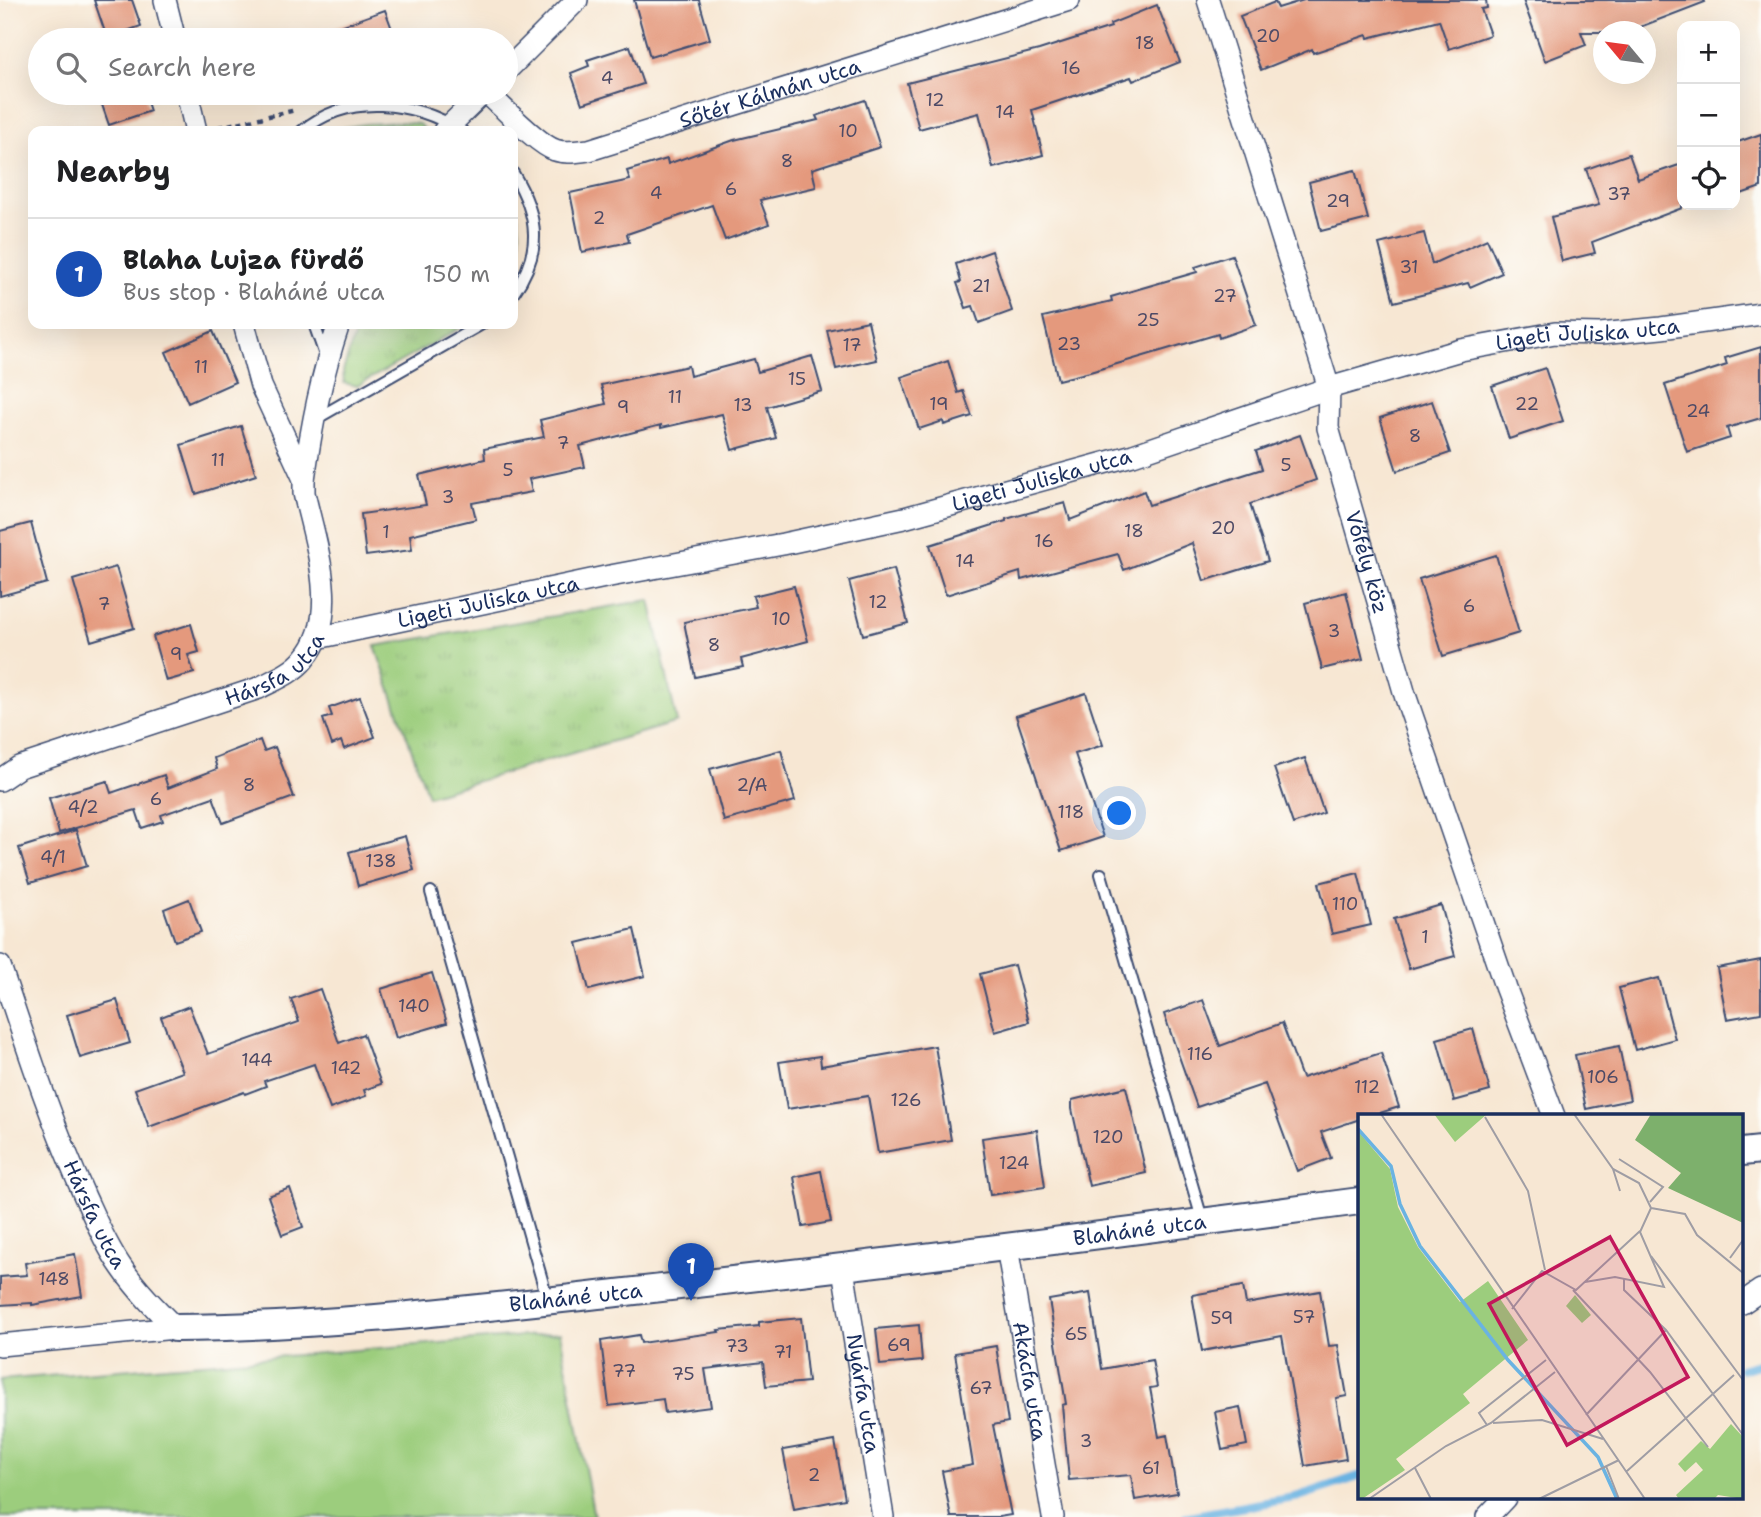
<!DOCTYPE html>
<html lang="en">
<head>
<meta charset="utf-8">
<style>
	body { margin:0; font-family:"Shantell Sans",sans-serif; background:#f6f6f6; color:#202124 }
	.controls { position:absolute; right:21px; top:21px; display:grid; overflow:hidden; border-radius:14px; box-shadow:0 7px 28px #0002 }
	.controls button { width:63px; height:63px; display:grid; place-items:center; padding:0; border:0; border-bottom:2px solid #e0e0e0; background:#fff; color:#202124; font:35px sans-serif }
	.compass { position:absolute; left:1593px; top:21px; width:63px; height:63px; border-radius:50%; background:#fff; box-shadow:0 7px 28px #0002; rotate:299deg }
	.you { position:absolute; left:1120px; top:814px; width:24px; height:24px; margin:-18px; border:5px solid #fff; border-radius:50%; background:#1a73e8; box-shadow:0 0 0 10px #1a73e833 }
	.badge { display:grid; place-items:center; width:46px; height:46px; border-radius:50%; background:#1a73e8; color:#fff; font-size:23px; font-weight:700 }
	.pin { position:absolute; translate:-50% -58px; filter:drop-shadow(0 2px 4px #0008) }
	.pin::after { content:''; position:absolute; top:37px; width:24px; height:21px; background:inherit; clip-path:polygon(0 0,100% 0,50% 100%) }
	.list { margin:0; padding:0; list-style:none }
	h2 { display:flex; justify-content:space-between; align-items:center; height:91px; margin:0; padding:0 28px; font-size:30px }
	h2 small { font-size:23px; font-weight:400; color:#757577 }
	.list li { display:grid; grid-template-columns:46px 1fr auto; gap:21px; align-items:center; box-sizing:border-box; height:112px; padding:0 28px; border-top:2px solid #e0e0e0 }
	.list b { display:block; font-size:26px; white-space:nowrap }
	.list p { margin:0; font-size:23px; white-space:nowrap; color:#757577 }
	.list em { font-size:23px; font-style:normal; color:#757577 }
	.icon { flex:none; width:38px; height:38px; fill:none; stroke:currentColor; stroke-width:2; stroke-linecap:round; stroke-linejoin:round }
	.map { position:relative; flex:none; width:1761px; height:1517px; overflow:hidden }
	.search { position:absolute; background:#fff; box-shadow:0 7px 28px #0002; left:28px; top:28px; width:490px; height:77px; display:flex; align-items:center; gap:18px; box-sizing:border-box; padding:0 24px; border-radius:38px; color:#757577; font-size:26px }
	.panel { position:absolute; background:#fff; box-shadow:0 7px 28px #0002; left:28px; top:126px; width:490px; height:203px; border-radius:14px }
	.map>svg:first-child { display:block }
	.grass { fill:url(#grass-tufts); stroke:#5c7e6e; stroke-width:2 }
	.garden { fill:#9ccd7d; stroke:#5c7e6e; stroke-width:2 }
	.lines { fill:none; stroke-linecap:round; stroke-linejoin:round }
	.stream { stroke:#6ab3e2; stroke-width:9 }
	.building { fill:#e4997d }
	.service-casing { stroke:#3c4b70; stroke-width:14 }
	.minor-casing { stroke:#3c4b70; stroke-width:24 }
	.tertiary-casing { stroke:#3c4b70; stroke-width:30 }
	.path { stroke:#3c4b70; stroke-width:4.5; stroke-dasharray:5 5; stroke-linecap:butt }
	.service { stroke:#fff; stroke-width:10 }
	.minor { stroke:#fff; stroke-width:21 }
	.tertiary { stroke:#fff; stroke-width:26 }
	.labels { text-anchor:middle; dominant-baseline:central; stroke-width:5; stroke-linejoin:round; paint-order:stroke }
	.number-label { font-size:18px; fill:#4d4a66 }
	.street-label { font-size:21px; fill:#1b2f5e; stroke:#fdfcf7 }
	.inset-river { fill:none; stroke:#6ab3e2; stroke-width:3.5 }
	.inset-road { fill:none; stroke:#9f9da4; stroke-width:2 }
	.view { fill:#c2185b; fill-opacity:0.15; stroke:#c2185b; stroke-width:3.5 }
	.inset-edge { fill:none; stroke:#1b2f5e; stroke-width:3.5 }
</style>
</head>
<body>
<div class="map">
<svg width="1761" height="1517" viewBox="0 0 1761 1517">
	<defs>
		<pattern id="grass-tufts" width="24" height="20" patternUnits="userSpaceOnUse" patternTransform="scale(1.75)"><rect width="24" height="20" fill="#9ccd7d"/><path d="M3 7l-1-3M5 7V3M7 7l1-3M15 17l-1-3M17 17v-4M19 17l1-3" fill="none" stroke="#86b06e"/></pattern>
	</defs>
	<rect width="100%" height="100%" fill="#fdfcf7"/>
	<filter id="ink" filterUnits="userSpaceOnUse"><feTurbulence type="fractalNoise" baseFrequency=".0143" numOctaves="2"/><feDisplacementMap in="SourceGraphic" scale="14" xChannelSelector="R" yChannelSelector="G"/><feConvolveMatrix kernelMatrix="1 2 1 2 8 2 1 2 1" color-interpolation-filters="sRGB"/></filter>
	<filter id="wash" filterUnits="userSpaceOnUse"><feTurbulence type="fractalNoise" baseFrequency=".00686" numOctaves="4" result="noise"/><feDisplacementMap in="SourceGraphic" scale="28" xChannelSelector="R" yChannelSelector="G"/><feGaussianBlur stdDeviation="1.57" result="paint"/><feColorMatrix in="noise" values="0 0 0 0 0 0 0 0 0 0 0 0 0 0 0 0 0 1.4 0 .05"/><feComposite in="paint" operator="in"/></filter>
	<g filter="url(#wash)">
		<rect width="100%" height="100%" fill="#f7e7d3"/>
		<!-- grass -->
		<path class="grass" d="M 401,122 L 419,124 L 426,131 L 325,131 L 365,124 Z
			M 513,203 C 523,227 521,251 513,275 Z
			M 358,324 L 467,324 L 357,386 L 344,383 L 343,371 Z
			M 650,600 L 677,722 L 428,796 L 375,646 Z"/>
		<!-- garden -->
		<path class="garden" d="M 560,1333 L 594,1517 L 0,1517 L 0,1380 Z"/>
		<g class="lines">
			<!-- stream -->
			<path class="stream" d="M 1742,1369 L 1761,1364
				M 1186,1517 L 1297,1497 L 1360,1476"/>
		</g>
		<g id="blocks">
			<!-- building -->
			<path class="building" d="M 94,0 L 132,0 L 141,26 L 107,38 Z
				M 634,0 L 699,0 L 710,39 L 650,57 Z
				M 1304,0 L 1486,0 L 1487,8 L 1481,9 L 1490,35 L 1449,49 L 1439,20 L 1368,38 L 1367,35 L 1313,53 L 1312,49 L 1261,70 L 1240,16 L 1275,2 L 1278,8 Z
				M 1523,0 L 1704,0 L 1705,2 L 1627,32 L 1581,32 L 1586,45 L 1545,61 Z
				M 1157,5 L 1180,62 L 1133,81 L 1131,77 L 1032,110 L 1043,155 L 993,168 L 979,113 L 919,129 L 907,83 L 1039,50 L 1111,27 L 1110,24 Z
				M 385,10 L 396,40 L 311,40 L 310,37 Z
				M 630,46 L 643,84 L 582,104 L 571,73 L 589,66 L 587,60 Z
				M 98,93 L 144,93 L 150,111 L 109,125 Z
				M 865,100 L 880,147 L 812,169 L 816,187 L 760,200 L 769,224 L 725,240 L 712,205 L 627,234 L 629,242 L 582,252 L 570,193 L 630,180 L 627,171 L 667,159 L 668,164 L 734,140 L 818,120 L 816,116 Z
				M 1761,134 L 1761,187 L 1735,196 L 1735,143 Z
				M 1629,154 L 1638,179 L 1682,164 L 1682,208 L 1592,242 L 1595,253 L 1562,261 L 1551,217 L 1599,205 L 1586,169 Z
				M 1355,170 L 1368,219 L 1321,231 L 1309,182 Z
				M 1424,233 L 1432,264 L 1487,239 L 1502,273 L 1470,287 L 1468,283 L 1394,302 L 1379,244 Z
				M 992,251 L 1012,311 L 979,323 L 973,306 L 966,308 L 957,283 L 961,282 L 956,264 Z
				M 1232,255 L 1256,325 L 1219,338 L 1218,334 L 1090,372 L 1058,380 L 1043,317 L 1112,301 L 1111,297 L 1197,272 L 1195,267 Z
				M 868,321 L 877,360 L 836,369 L 827,330 Z
				M 213,331 L 235,382 L 188,403 L 166,352 Z
				M 1761,347 L 1761,418 L 1727,428 L 1730,438 L 1687,452 L 1665,385 L 1727,365 L 1725,358 Z
				M 812,356 L 822,391 L 767,407 L 776,438 L 732,450 L 722,414 L 661,428 L 661,425 L 580,446 L 585,467 L 529,479 L 532,492 L 472,503 L 476,519 L 410,535 L 412,550 L 366,556 L 361,514 L 426,505 L 419,475 L 485,459 L 484,449 L 544,437 L 540,420 L 606,404 L 601,385 L 688,366 L 690,376 L 754,359 L 758,372 Z
				M 948,361 L 958,393 L 963,391 L 972,416 L 944,425 L 943,421 L 919,429 L 901,377 Z
				M 1545,368 L 1563,421 L 1509,439 L 1492,386 Z
				M 1432,401 L 1450,453 L 1397,471 L 1380,418 Z
				M 241,426 L 256,475 L 196,494 L 181,445 Z
				M 1300,435 L 1316,480 L 1250,504 L 1268,561 L 1204,581 L 1192,543 L 1124,570 L 1118,554 L 1021,580 L 1020,572 L 946,595 L 930,545 L 1006,521 L 1006,519 L 1065,503 L 1070,520 L 1144,491 L 1149,505 L 1262,469 L 1256,451 Z
				M 31,523 L 47,583 L 0,596 L 0,531 Z
				M 1496,555 L 1519,633 L 1443,656 L 1419,579 Z
				M 116,567 L 134,628 L 91,641 L 73,580 Z
				M 894,569 L 908,623 L 863,635 L 849,581 Z
				M 794,586 L 808,641 L 741,659 L 743,667 L 695,677 L 684,622 L 756,607 L 753,596 Z
				M 1346,592 L 1363,659 L 1322,669 L 1305,603 Z
				M 191,624 L 199,652 L 188,655 L 194,673 L 166,681 L 153,636 Z
				M 1086,693 L 1103,745 L 1075,754 L 1103,837 L 1061,851 L 1016,716 Z
				M 360,697 L 375,737 L 344,749 L 341,741 L 332,745 L 323,719 L 332,716 L 329,708 Z
				M 260,740 L 264,751 L 275,747 L 294,797 L 223,823 L 213,797 L 161,815 L 163,821 L 142,828 L 136,810 L 59,833 L 49,798 L 107,781 L 111,793 L 164,775 L 168,788 L 217,769 L 214,758 Z
				M 781,750 L 795,801 L 724,821 L 710,769 Z
				M 1305,758 L 1324,813 L 1293,824 L 1274,768 Z
				M 76,830 L 87,866 L 30,883 L 19,848 Z
				M 405,836 L 414,870 L 358,886 L 349,852 Z
				M 1358,873 L 1371,925 L 1332,934 L 1319,883 Z
				M 189,899 L 201,932 L 175,941 L 164,909 Z
				M 1441,905 L 1455,956 L 1409,969 L 1394,919 Z
				M 634,929 L 645,976 L 589,990 L 577,943 Z
				M 1761,960 L 1761,1013 L 1727,1019 L 1717,968 Z
				M 1014,965 L 1029,1022 L 995,1032 L 980,974 Z
				M 432,973 L 447,1023 L 396,1038 L 381,989 Z
				M 1659,978 L 1675,1039 L 1635,1050 L 1619,988 Z
				M 320,989 L 339,1043 L 363,1034 L 381,1084 L 364,1090 L 366,1096 L 330,1109 L 314,1064 L 264,1081 L 266,1086 L 245,1094 L 244,1092 L 149,1127 L 135,1089 L 183,1072 L 161,1017 L 189,1006 L 208,1054 L 299,1022 L 291,999 Z
				M 117,1000 L 130,1043 L 80,1058 L 67,1015 Z
				M 1203,1000 L 1220,1046 L 1282,1023 L 1302,1078 L 1381,1053 L 1399,1107 L 1370,1116 L 1360,1116 L 1360,1119 L 1321,1132 L 1331,1158 L 1297,1171 L 1265,1084 L 1197,1107 L 1164,1014 Z
				M 1473,1029 L 1490,1091 L 1454,1101 L 1437,1039 Z
				M 935,1046 L 951,1140 L 878,1153 L 868,1096 L 787,1109 L 779,1062 L 820,1056 L 821,1066 Z
				M 1619,1046 L 1630,1100 L 1586,1109 L 1575,1055 Z
				M 1126,1087 L 1146,1173 L 1089,1186 L 1072,1109 L 1072,1100 Z
				M 1037,1130 L 1045,1187 L 990,1195 L 982,1138 Z
				M 821,1171 L 831,1222 L 803,1227 L 794,1177 Z
				M 290,1188 L 303,1227 L 282,1235 L 268,1196 Z
				M 75,1254 L 82,1296 L 32,1305 L 32,1303 L 0,1305 L 0,1277 L 27,1275 L 25,1263 Z
				M 1243,1286 L 1246,1304 L 1320,1291 L 1329,1346 L 1338,1345 L 1347,1396 L 1336,1398 L 1346,1459 L 1305,1466 L 1282,1336 L 1202,1351 L 1192,1295 Z
				M 1090,1293 L 1102,1369 L 1152,1360 L 1157,1387 L 1150,1388 L 1159,1437 L 1167,1435 L 1177,1493 L 1135,1500 L 1131,1475 L 1069,1480 L 1062,1405 L 1066,1404 L 1049,1300 Z
				M 801,1318 L 808,1382 L 766,1386 L 763,1362 L 705,1369 L 711,1407 L 665,1413 L 663,1399 L 609,1406 L 601,1341 L 639,1335 L 641,1343 L 719,1332 L 718,1330 L 759,1326 L 759,1322 Z
				M 919,1325 L 922,1361 L 880,1365 L 876,1329 Z
				M 996,1346 L 1008,1422 L 993,1425 L 1011,1515 L 999,1517 L 951,1517 L 942,1471 L 973,1465 L 955,1353 Z
				M 1240,1407 L 1247,1445 L 1222,1450 L 1215,1412 Z
				M 835,1441 L 845,1499 L 794,1509 L 783,1450 Z"/>
		</g>
	</g>
	<g filter="url(#ink)">
		<use href="#blocks" fill-opacity="0" stroke="#3c4b70" stroke-width="2"/>
		<g class="lines">
			<!-- service casing -->
			<g class="service-casing">
				<path id="service" d="M 302,131 C 349,92 413,101 462,131
					M 513,173 C 539,216 543,252 513,294
					M 314,324 L 326,358
					M 314,420 L 482,324
					M 1101,874 L 1203,1222
					M 431,892 L 548,1301"/>
			</g>
			<!-- minor casing -->
			<g class="minor-casing">
				<g id="minor">
					<path d="M 165,0 L 175,40"/>
					<path id="s1" d="M 1208,0 L 1329,388 L 1328,428 L 1405,695 L 1506,989 L 1554,1116"/>
					<path d="M 506,71 L 577,0"/>
					<path d="M 187,93 L 196,131"/>
					<path id="s2" d="M 487,93 C 503,107 537,144 555,150 C 566,154 579,151 589,150 L 1069,0"/>
					<path d="M 444,131 L 483,93"/>
					<path d="M 304,479 C 312,424 321,377 339,324"/>
					<path id="s3" d="M 317,638 L 610,576 L 783,544 L 904,518 L 1133,455 L 1329,388 L 1461,350 L 1555,333 L 1600,334 L 1661,328 L 1761,314"/>
					<path id="s4" d="M 0,780 L 19,767 L 259,688 C 274,680 293,673 304,659 C 342,617 315,542 304,493 L 304,479 L 261,386 L 244,324"/>
					<path id="s5" d="M 0,966 C 26,1044 51,1122 85,1197 C 96,1221 107,1247 122,1268 C 137,1290 156,1309 175,1328"/>
					<path id="s6" d="M 1007,1247 L 1053,1517"/>
					<path id="s7" d="M 843,1269 L 883,1517"/>
					<path d="M 1742,1303 L 1761,1290"/>
					<path d="M 0,1345 L 175,1328"/>
					<path d="M 1487,1517 L 1505,1498"/>
				</g>
			</g>
			<!-- tertiary casing -->
			<g class="tertiary-casing">
				<g id="tertiary">
					<path d="M 1742,1152 L 1761,1150"/>
					<path id="s8" d="M 175,1328 C 323,1327 470,1309 617,1293 C 865,1266 1113,1234 1360,1201"/>
				</g>
			</g>
			<!-- path -->
			<path class="path" d="M 219,127 L 296,110"/>
			<!-- service -->
			<use href="#service" class="service"/>
			<!-- minor -->
			<use href="#minor" class="minor"/>
			<!-- tertiary -->
			<use href="#tertiary" class="tertiary"/>
		</g>
	</g>
	<g class="labels">
		<!-- number labels -->
		<g class="number-label">
			<text x="1268" y="36">20</text>
			<text x="1145" y="43">18</text>
			<text x="1071" y="68">16</text>
			<text x="607" y="78">4</text>
			<text x="935" y="100">12</text>
			<text x="1005" y="112">14</text>
			<text x="848" y="131">10</text>
			<text x="787" y="161">8</text>
			<text x="731" y="189">6</text>
			<text x="656" y="193">4</text>
			<text x="1619" y="194">37</text>
			<text x="1338" y="201">29</text>
			<text x="599" y="218">2</text>
			<text x="1409" y="267">31</text>
			<text x="981" y="286">21</text>
			<text x="1225" y="296">27</text>
			<text x="1148" y="320">25</text>
			<text x="1069" y="344">23</text>
			<text x="852" y="345">17</text>
			<text x="201" y="367">11</text>
			<text x="797" y="379">15</text>
			<text x="675" y="397">11</text>
			<text x="939" y="404">19</text>
			<text x="1527" y="404">22</text>
			<text x="743" y="405">13</text>
			<text x="623" y="407">9</text>
			<text x="1698" y="411">24</text>
			<text x="1415" y="436">8</text>
			<text x="563" y="443">7</text>
			<text x="218" y="460">11</text>
			<text x="1286" y="465">5</text>
			<text x="508" y="470">5</text>
			<text x="448" y="497">3</text>
			<text x="1223" y="528">20</text>
			<text x="1134" y="531">18</text>
			<text x="386" y="532">1</text>
			<text x="1044" y="541">16</text>
			<text x="965" y="561">14</text>
			<text x="878" y="602">12</text>
			<text x="104" y="604">7</text>
			<text x="1469" y="606">6</text>
			<text x="781" y="619">10</text>
			<text x="1334" y="631">3</text>
			<text x="714" y="645">8</text>
			<text x="176" y="654">9</text>
			<text x="249" y="785">8</text>
			<text x="752" y="785">2/A</text>
			<text x="156" y="799">6</text>
			<text x="83" y="807">4/2</text>
			<text x="1071" y="812">118</text>
			<text x="53" y="857">4/1</text>
			<text x="381" y="861">138</text>
			<text x="1345" y="904">110</text>
			<text x="1425" y="937">1</text>
			<text x="414" y="1006">140</text>
			<text x="1200" y="1054">116</text>
			<text x="257" y="1060">144</text>
			<text x="346" y="1068">142</text>
			<text x="1603" y="1077">106</text>
			<text x="1367" y="1087">112</text>
			<text x="906" y="1100">126</text>
			<text x="1108" y="1137">120</text>
			<text x="1014" y="1163">124</text>
			<text x="54" y="1279">148</text>
			<text x="1304" y="1317">57</text>
			<text x="1222" y="1318">59</text>
			<text x="1076" y="1334">65</text>
			<text x="899" y="1345">69</text>
			<text x="737" y="1346">73</text>
			<text x="783" y="1352">71</text>
			<text x="624" y="1371">77</text>
			<text x="683" y="1374">75</text>
			<text x="981" y="1388">67</text>
			<text x="1086" y="1441">3</text>
			<text x="1151" y="1468">61</text>
			<text x="814" y="1475">2</text>
		</g>
		<!-- street labels -->
		<g class="street-label">
			<text stroke="none"><textPath href="#s2" startOffset="313">Sőtér Kálmán utca</textPath></text>
			<text stroke="none"><textPath href="#s3" startOffset="1309">Ligeti Juliska utca</textPath></text>
			<text stroke="none"><textPath href="#s3" startOffset="742">Ligeti Juliska utca</textPath></text>
			<text stroke="none"><textPath href="#s1" startOffset="586">Vőfély köz</textPath></text>
			<text stroke="none"><textPath href="#s3" startOffset="175">Ligeti Juliska utca</textPath></text>
			<text stroke="none"><textPath href="#s4" startOffset="299">Hársfa utca</textPath></text>
			<text stroke="none"><textPath href="#s5" startOffset="266">Hársfa utca</textPath></text>
			<text stroke="none"><textPath href="#s8" startOffset="970">Blaháné utca</textPath></text>
			<text stroke="none"><textPath href="#s8" startOffset="402">Blaháné utca</textPath></text>
			<text stroke="none"><textPath href="#s6" startOffset="136">Akácfa utca</textPath></text>
			<text stroke="none"><textPath href="#s7" startOffset="126">Nyárfa utca</textPath></text>
		</g>
	</g>
	<!-- overview -->
	<g transform="translate(1358 1114)">
		<rect width="385" height="385" fill="#f7e7d3"/>
		<path d="M 217,181 L 233,201 L 224,209 L 208,192 Z" fill="#9ccd7d"/>
		<path d="M 293,0 L 385,0 L 385,109 L 310,74 L 323,59 L 277,26 Z" fill="#7db06c"/>
		<path d="M 76,0 L 129,0 L 97,28 ZM 0,17 L 32,55 L 40,93 L 60,133 L 102,188 L 130,167 L 170,226 L 105,280 L 112,289 L 38,345 L 47,356 L 4,385 L 0,385 ZM 373,310 L 385,323 L 385,385 L 360,381 L 356,385 L 321,385 L 318,381 L 345,356 L 338,348 L 327,358 L 320,350 L 343,327 L 352,335 Z" fill="#9ccd7d"/>
		<path class="inset-river" d="M 0,15 L 33,52 L 42,90 L 62,132 L 150,246 L 240,343 L 259,385"/>
		<path class="inset-road" d="M 23,0 L 287,385M 216,0 L 255,55 L 281,69 L 293,94M 127,3 L 170,77 L 187,156M 261,45 L 305,73 L 292,88M 255,55 L 262,77M 293,94 L 327,100 L 339,121 L 385,159M 293,142 L 385,266M 372,144 L 385,126M 266,165 L 266,176 L 308,216 L 385,321M 227,168 L 257,163 L 306,173 L 282,118 L 293,94M 215,176 L 292,258 L 350,333M 154,195 L 184,157 L 218,176 L 282,117M 228,301 L 308,216M 135,309 L 184,306 L 245,325M 129,311 L 121,299 L 188,246M 248,352 L 261,385M 57,354 L 73,385M 269,357 L 376,261M 11,385 L 88,332 L 133,309 L 197,258M 181,385 L 261,346"/>
		<path class="view" d="M 252,123 L 330,263 L 209,331 L 131,190 Z"/>
		<rect width="385" height="385" class="inset-edge"/>
	</g>
</svg>
<div class="controls">
<button>+</button>
<button>−</button>
<button><svg class="icon" aria-label="locate" viewBox="0 0 24 24"><circle cx="12" cy="12" r="6"/><path d="M12 2v4M12 18v4M2 12h4M18 12h4"/></svg></button>
</div>
<svg class="compass" viewBox="-18 -18 36 36"><path d="M0-13l5 13h-10z" fill="#e53935"/><path d="M0 13l5-13h-10z" fill="#757577"/></svg>
<div class="you"></div>
<div class="pin badge" style="left:691px;top:1301px;background:#1a4fb4">1</div>
<div class="search"><svg class="icon" aria-label="search" viewBox="0 0 24 24"><circle cx="10" cy="10" r="6"/><path d="M15 15l6 6"/></svg>Search here</div>
<section class="panel">
<h2>Nearby<small></small></h2>
<ul class="list">
<li><span class="badge" style="background:#1a4fb4">1</span><div><b>Blaha Lujza fürdő</b><p>Bus stop · Blaháné utca</p></div><em>150 m</em></li>
</ul>
</section>
</div>
</body>
</html>
